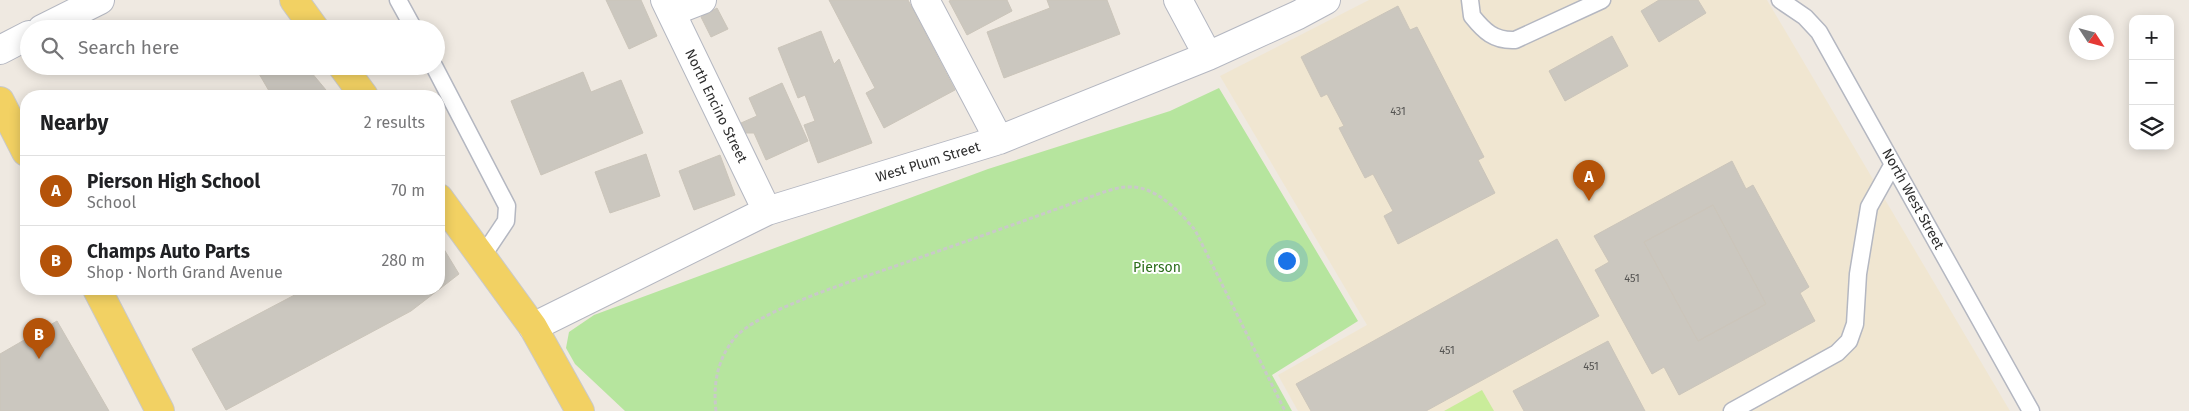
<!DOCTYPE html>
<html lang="en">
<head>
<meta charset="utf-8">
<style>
	body { margin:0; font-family:"Fira Sans",sans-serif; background:#f2f2f2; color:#202124 }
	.controls { position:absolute; right:15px; top:15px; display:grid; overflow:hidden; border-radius:10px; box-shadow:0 2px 12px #0003 }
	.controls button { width:45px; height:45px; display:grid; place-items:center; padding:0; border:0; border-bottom:1px solid #e0e0e0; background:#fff; color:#202124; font:25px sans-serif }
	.compass { position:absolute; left:2069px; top:15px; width:45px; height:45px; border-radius:50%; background:#fff; box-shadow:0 2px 12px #0003; rotate:126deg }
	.you { position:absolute; left:1286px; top:260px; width:18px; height:18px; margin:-12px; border:4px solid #fff; border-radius:50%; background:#1a73e8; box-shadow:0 0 0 8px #1a73e833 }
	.badge { display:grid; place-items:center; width:32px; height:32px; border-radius:50%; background:#b45309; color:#fff; font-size:16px; font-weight:700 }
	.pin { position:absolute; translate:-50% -41px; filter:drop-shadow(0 1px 2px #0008) }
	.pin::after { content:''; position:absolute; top:26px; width:18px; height:15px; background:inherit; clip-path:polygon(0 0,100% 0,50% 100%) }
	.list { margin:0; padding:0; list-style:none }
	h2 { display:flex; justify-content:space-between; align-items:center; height:65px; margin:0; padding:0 20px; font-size:21px }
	h2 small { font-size:16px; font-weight:400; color:#757577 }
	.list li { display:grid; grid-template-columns:32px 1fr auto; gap:15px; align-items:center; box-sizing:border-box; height:70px; padding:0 20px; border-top:1px solid #e0e0e0 }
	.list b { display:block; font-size:19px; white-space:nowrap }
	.list p { margin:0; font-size:16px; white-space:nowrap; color:#757577 }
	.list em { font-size:16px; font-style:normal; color:#757577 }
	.icon { flex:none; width:28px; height:28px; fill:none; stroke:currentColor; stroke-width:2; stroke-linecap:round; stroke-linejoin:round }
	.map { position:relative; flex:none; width:2189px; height:411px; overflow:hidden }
	.search { position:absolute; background:#fff; box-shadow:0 2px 12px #0003; left:20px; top:20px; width:425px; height:55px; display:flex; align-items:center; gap:12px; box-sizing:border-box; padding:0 18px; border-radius:28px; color:#757577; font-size:19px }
	.panel { position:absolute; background:#fff; box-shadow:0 2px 12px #0003; left:20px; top:90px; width:425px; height:205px; border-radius:20px }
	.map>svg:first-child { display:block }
	.education { fill:#f0e6d1 }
	.green { fill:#b6e59e }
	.pitch { fill:#c9ec9a }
	.building { fill:#cbc7bf; stroke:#cbc5ba; fill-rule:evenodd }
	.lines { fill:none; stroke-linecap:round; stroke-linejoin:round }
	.service-casing { stroke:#b4b7c1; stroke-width:19 }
	.minor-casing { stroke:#b4b7c1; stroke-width:30 }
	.primary-casing { stroke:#c9c9c9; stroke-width:30 }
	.path { stroke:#c9c9c9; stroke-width:3; stroke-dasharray:4 2.5; stroke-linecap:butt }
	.service { stroke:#fff; stroke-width:16 }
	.minor { stroke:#fff; stroke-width:28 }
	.primary { stroke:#f2d163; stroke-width:28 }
	.labels { text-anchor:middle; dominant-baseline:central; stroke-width:4; stroke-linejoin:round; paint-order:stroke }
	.number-label { font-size:11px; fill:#555452 }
	.street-label { font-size:14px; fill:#2e2e2e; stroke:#fff }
	.park-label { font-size:14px; fill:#2c6e1b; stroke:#fff }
</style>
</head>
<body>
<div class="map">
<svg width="2189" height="411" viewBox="0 0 2189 411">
	<rect width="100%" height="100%" fill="#efe9e1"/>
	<!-- education -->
	<path class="education" d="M 1369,0 L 1767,0 L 2010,411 L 1298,411 L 1278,375 L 1367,325 L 1220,76 Z"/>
	<!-- green -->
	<path class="green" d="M 1219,88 L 1358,321 L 1272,375 L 1292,411 L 625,411 L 575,364 L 566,348 L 569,332 L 594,315 L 988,169 L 1170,111 Z"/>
	<!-- pitch -->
	<path class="pitch" d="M 1482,390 L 1494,411 L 1444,411 Z"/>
	<!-- building -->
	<path class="building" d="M 606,0 L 641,0 L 657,36 L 629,49 Z
		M 829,0 L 908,0 L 955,90 L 884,128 L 866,93 L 875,88 Z
		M 952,0 L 1007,0 L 1012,11 L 967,35 L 949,1 Z
		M 1047,0 L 1107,0 L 1120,34 L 1004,78 L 987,32 L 1050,8 Z
		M 1659,0 L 1698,0 L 1706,13 L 1659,42 L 1641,11 Z
		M 1398,6 L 1410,30 L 1417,27 L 1484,157 L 1478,160 L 1495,193 L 1398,244 L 1384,216 L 1393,211 L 1373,174 L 1365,178 L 1339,128 L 1344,126 L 1327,94 L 1321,97 L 1301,57 Z
		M 717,8 L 728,29 L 711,37 L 701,17 Z
		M 821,31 L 834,64 L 839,59 L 872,143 L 818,163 L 804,125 L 815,121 L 805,95 L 798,98 L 778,48 Z
		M 1612,36 L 1628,66 L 1565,101 L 1549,71 Z
		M 268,66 L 306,66 L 331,96 L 272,96 L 258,72 Z
		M 583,72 L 591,92 L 621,80 L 643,133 L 541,175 L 511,101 Z
		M 782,83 L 808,141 L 766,160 L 754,133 L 745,133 L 741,123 L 757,116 L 749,98 Z
		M 646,154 L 660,196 L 610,213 L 595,172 Z
		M 720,155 L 735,195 L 694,210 L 679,171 Z
		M 1732,161 L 1746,189 L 1753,185 L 1809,287 L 1800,293 L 1815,321 L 1679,395 L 1664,367 L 1652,374 L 1595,270 L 1609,262 L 1594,236 ZM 1713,205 L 1766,304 L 1698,341 L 1644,242 Z
		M 1713,205 L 1766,304 L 1698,341 L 1644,242 Z
		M 1557,239 L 1599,316 L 1426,411 L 1311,411 L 1296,384 Z
		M 439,241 L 459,274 L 411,311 L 226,410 L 192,349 L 306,289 L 439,289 Z
		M 57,321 L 109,411 L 0,411 L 0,354 Z
		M 1608,341 L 1645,411 L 1524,411 L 1513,391 Z"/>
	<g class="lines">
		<!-- service casing -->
		<g class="service-casing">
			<path id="service" d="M 398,0 L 414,29
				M 1470,0 L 1472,16 C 1484,31 1494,41 1515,40 L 1602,0
				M 1780,0 L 1805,17 L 1819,32 L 2031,411
				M 434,66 L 507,206 L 506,221 L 482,257
				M 1732,411 L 1837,353 L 1849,341 L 1855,324 L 1858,274 L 1869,207 L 1893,164"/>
		</g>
		<!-- minor casing -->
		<g class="minor-casing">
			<path id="minor" d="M 665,0 L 767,211
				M 925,0 L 999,140
				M 1178,0 L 1208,56
				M 671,12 L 702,0
				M 42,29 L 100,0
				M 0,50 L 29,35
				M 533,327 L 767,211 L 999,140 L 1208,56 L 1298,15 L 1326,0"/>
		</g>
		<!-- primary casing -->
		<g class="primary-casing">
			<path id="primary" d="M 294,0 L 315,29
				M 342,66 L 364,96
				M 0,101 L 26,152
				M 439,198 L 533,327 L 580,411
				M 97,289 L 160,411"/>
		</g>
		<!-- path -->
		<path class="path" d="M 716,411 C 713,385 717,361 733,340 C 755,310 866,277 904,263 C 971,240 1037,216 1104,192 C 1111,190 1119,187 1127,187 C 1155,185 1178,210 1195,230 L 1285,411"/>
		<!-- service -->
		<use href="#service" class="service"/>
		<!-- minor -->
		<use href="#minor" class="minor"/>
		<!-- primary -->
		<use href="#primary" class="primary"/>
	</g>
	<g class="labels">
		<!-- number labels -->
		<g class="number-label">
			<text x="1398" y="111">431</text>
			<text x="1632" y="278">451</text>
			<text x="1447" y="350">451</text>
			<text x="1591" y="366">451</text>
		</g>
		<!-- street labels -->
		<g class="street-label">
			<text transform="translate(716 106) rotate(64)">North Encino Street</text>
			<text transform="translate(928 162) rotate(-17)">West Plum Street</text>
			<text transform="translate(1913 199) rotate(61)">North West Street</text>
		</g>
		<!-- park labels -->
		<g class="park-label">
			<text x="1157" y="267">Pierson</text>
		</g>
	</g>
</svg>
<div class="controls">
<button>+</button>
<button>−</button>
<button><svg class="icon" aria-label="layers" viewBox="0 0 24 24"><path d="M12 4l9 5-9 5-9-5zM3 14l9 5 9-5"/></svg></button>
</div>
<svg class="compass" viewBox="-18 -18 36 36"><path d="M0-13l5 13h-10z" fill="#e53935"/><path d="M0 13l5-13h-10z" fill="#757577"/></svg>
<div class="you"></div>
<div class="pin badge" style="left:1589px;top:201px">A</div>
<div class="pin badge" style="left:39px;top:359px">B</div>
<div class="search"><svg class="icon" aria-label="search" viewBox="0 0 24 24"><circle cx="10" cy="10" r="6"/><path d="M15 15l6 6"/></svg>Search here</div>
<section class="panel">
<h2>Nearby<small>2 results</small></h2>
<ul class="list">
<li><span class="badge">A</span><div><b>Pierson High School</b><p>School</p></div><em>70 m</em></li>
<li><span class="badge">B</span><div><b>Champs Auto Parts</b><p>Shop · North Grand Avenue</p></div><em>280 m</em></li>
</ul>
</section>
</div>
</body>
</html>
